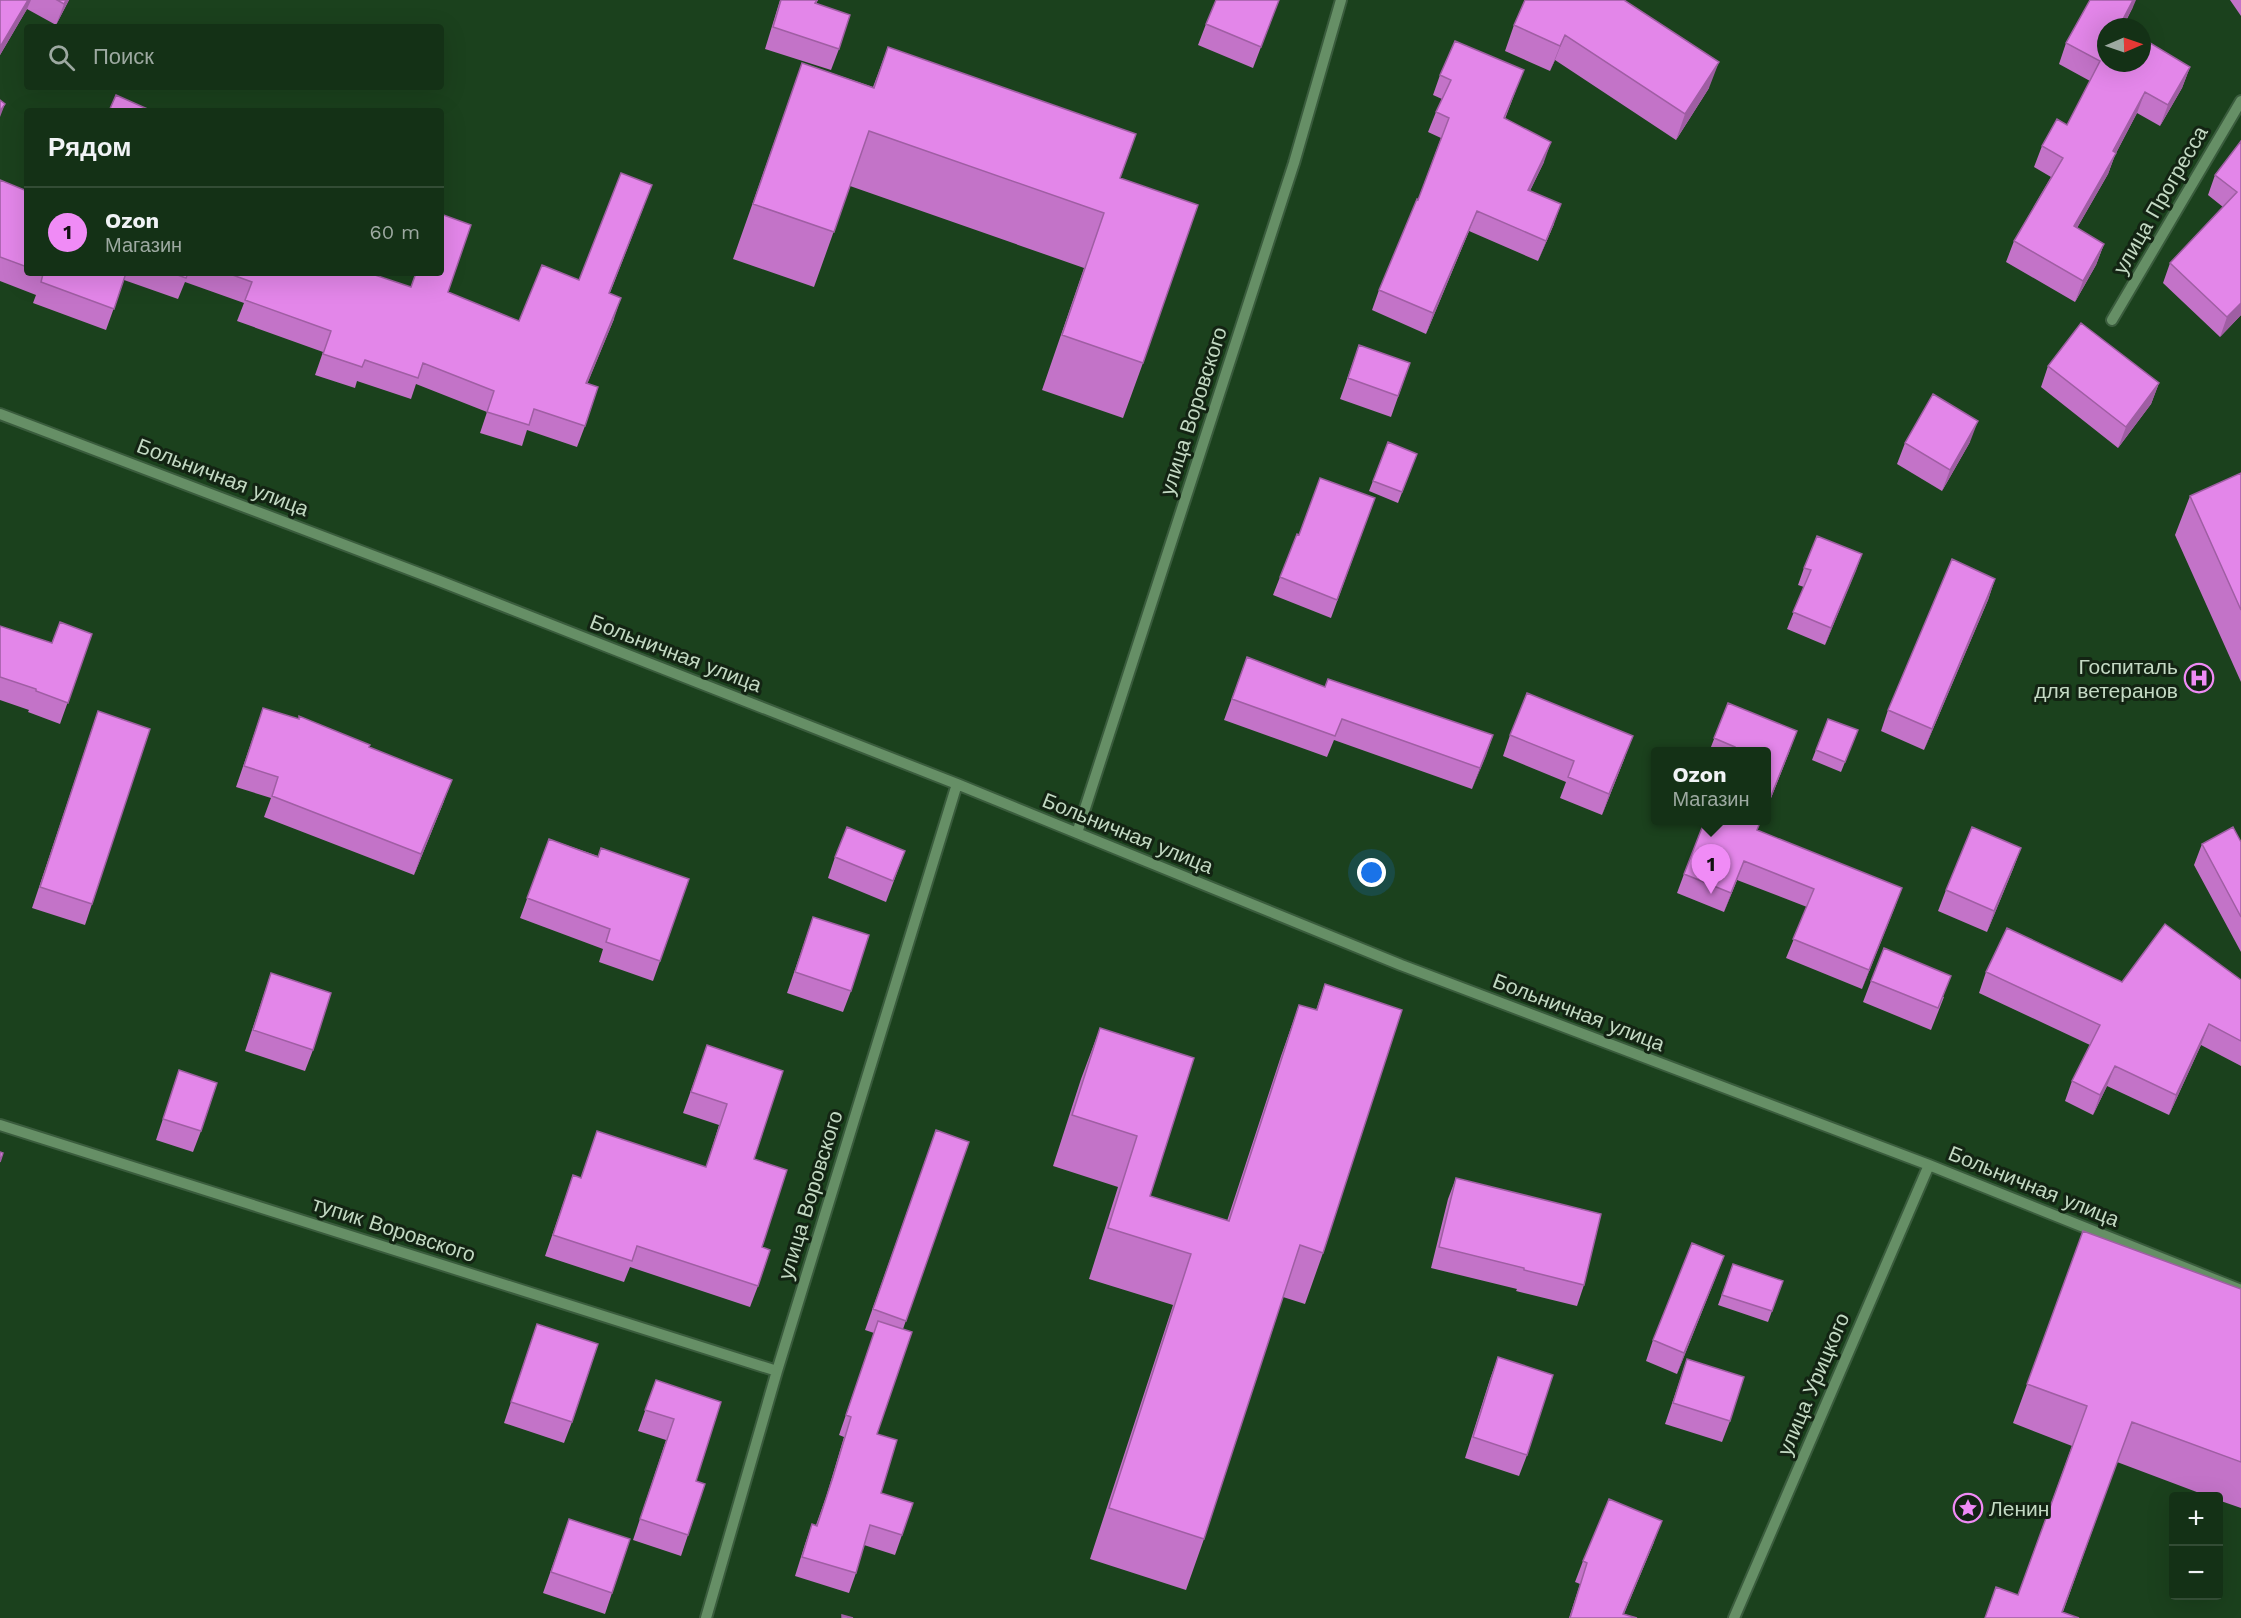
<!DOCTYPE html>
<html lang="ru">
<head>
<meta charset="utf-8">
<style>
	body { margin:0; font-family:"Work Sans",sans-serif; background:#213d23; color:#f1f3f6 }
	.controls { position:absolute; right:18px; bottom:18px; display:grid; overflow:hidden; border-radius:6px; box-shadow:0 6px 24px #0002 }
	.controls button { width:54px; height:54px; display:grid; place-items:center; padding:0; border:0; border-bottom:2px solid #334c35; background:#143116; color:#f1f3f6; font:30px sans-serif }
	.compass { position:absolute; left:2097px; top:18px; width:54px; height:54px; border-radius:50%; background:#143116; box-shadow:0 6px 24px #0002; rotate:88deg }
	.you { position:absolute; left:1372px; top:873px; width:21px; height:21px; margin:-15px; border:4px solid #fff; border-radius:50%; background:#1a73e8; box-shadow:0 0 0 9px #1a73e833 }
	.badge { display:grid; place-items:center; width:39px; height:39px; border-radius:50%; background:#f08bf6; color:#111; font-size:20px; font-weight:700 }
	.pin { position:absolute; translate:-50% -50px; filter:drop-shadow(0 2px 3px #0008) }
	.pin::after { content:''; position:absolute; top:32px; width:21px; height:18px; background:inherit; clip-path:polygon(0 0,100% 0,50% 100%) }
	.popup { position:absolute; left:1651px; top:747px; width:120px; height:78px; box-sizing:border-box; display:grid; place-content:center; border-radius:6px; background:#143116; filter:drop-shadow(0 2px 4px #0005); font-size:20px; white-space:nowrap; color:#9da9a1 }
	.popup b { font-size:22px; color:#f1f3f6 }
	.popup::after { content:''; position:absolute; left:50%; top:100%; margin-left:-12px; border:12px solid transparent; border-top-color:#143116 }
	.list { margin:0; padding:0; list-style:none }
	h2 { display:flex; justify-content:space-between; align-items:center; height:78px; margin:0; padding:0 24px; font-size:26px }
	h2 small { font-size:20px; font-weight:400; color:#9da9a1 }
	.list li { display:grid; grid-template-columns:39px 1fr auto; gap:18px; align-items:center; box-sizing:border-box; height:90px; padding:0 24px; border-top:2px solid #334c35 }
	.list b { display:block; font-size:22px; white-space:nowrap }
	.list p { margin:0; font-size:20px; white-space:nowrap; color:#9da9a1 }
	.list em { font-size:20px; font-style:normal; color:#9da9a1 }
	.icon { flex:none; width:33px; height:33px; fill:none; stroke:currentColor; stroke-width:2; stroke-linecap:round; stroke-linejoin:round }
	.map { position:relative; flex:none; width:2241px; height:1618px; overflow:hidden }
	.search { position:absolute; background:#143116; box-shadow:0 6px 24px #0002; left:24px; top:24px; width:420px; height:66px; display:flex; align-items:center; gap:15px; box-sizing:border-box; padding:0 21px; border-radius:6px; color:#9da9a1; font-size:22px }
	.panel { position:absolute; background:#143116; box-shadow:0 6px 24px #0002; left:24px; top:108px; width:420px; height:168px; border-radius:6px }
	.map>svg:first-child { display:block }
	.lines { fill:none; stroke-linecap:round; stroke-linejoin:round }
	.minor-casing { stroke:#3a5c3d; stroke-width:14 }
	.minor { stroke:#668f66; stroke-width:10 }
	.wall { fill:#c373c8 }
	.shaded-wall { fill:#9f5ea3 }
	.building { fill:#e386e9; stroke:#9f5ea3; stroke-width:1.5 }
	.labels { text-anchor:middle; dominant-baseline:central; stroke-width:6; stroke-linejoin:round; paint-order:stroke }
	.street-label { font-size:21px; fill:#c3d9c3; stroke:#132413 }
	.poi-label { font-size:21px; fill:#c3d9c3; stroke:#132413; text-anchor:end }
</style>
</head>
<body>
<div class="map">
<svg width="2241" height="1618" viewBox="0 0 2241 1618">
	<rect width="100%" height="100%" fill="#1b411d"/>
	<g class="lines">
		<!-- minor casing -->
		<g class="minor-casing">
			<path id="minor" d="M 2112,320 L 2241,101
				M 0,414 L 437,580 L 957,784 L 1401,965 L 1929,1165 L 2241,1290
				M 1077,833 L 1294,163 L 1341,0
				M 0,1125 L 777,1371
				M 706,1618 L 777,1371 L 957,784
				M 1734,1618 L 1929,1165"/>
		</g>
		<!-- minor -->
		<use href="#minor" class="minor"/>
	</g>
	<!-- wall -->
	<path class="wall" d="M 0,0 L 69,0 L 56,25 L 27,9 L 0,55 Z
		M 780,0 L 818,0 L 816,4 L 839,49 L 831,70 L 765,49 Z
		M 1279,0 L 1253,68 L 1198,45 L 1206,24 Z
		M 1525,0 L 1709,88 L 1676,140 L 1555,60 L 1550,71 L 1505,51 L 1514,25 Z
		M 2230,0 L 2241,0 L 2241,16 Z
		M 2133,7 L 2123,27 L 2190,67 L 2182,88 L 2160,126 L 2137,113 L 2115,155 L 2108,174 L 2077,228 L 2104,244 L 2096,265 L 2075,302 L 2006,262 L 2014,241 L 2051,177 L 2034,167 L 2042,146 L 2067,125 L 2090,81 L 2059,64 L 2066,43 Z
		M 888,47 L 1120,178 L 1143,363 L 1123,418 L 1042,390 L 1084,268 L 850,186 L 814,287 L 733,259 L 802,63 L 873,87 Z
		M 1440,75 L 1516,90 L 1505,119 L 1544,162 L 1530,191 L 1554,224 L 1538,261 L 1469,231 L 1426,334 L 1372,310 L 1379,290 L 1418,200 L 1441,138 L 1428,132 L 1436,112 L 1442,99 L 1433,95 Z
		M 2241,141 L 2241,315 L 2220,337 L 2163,283 L 2170,263 L 2223,207 L 2208,195 L 2215,175 Z
		M 0,180 L 27,191 L 27,273 L 369,273 L 410,287 L 448,292 L 519,321 L 579,280 L 644,206 L 610,293 L 614,319 L 587,384 L 585,426 L 577,447 L 527,430 L 522,446 L 480,433 L 487,412 L 416,384 L 411,399 L 357,381 L 355,388 L 315,375 L 323,352 L 237,321 L 244,303 L 185,282 L 178,299 L 124,280 L 106,330 L 33,303 L 36,295 L 0,281 Z
		M 1359,345 L 1410,363 L 1391,417 L 1340,399 Z
		M 2048,366 L 2159,383 L 2151,404 L 2118,448 L 2041,387 Z
		M 1388,442 L 1417,454 L 1398,503 L 1369,491 Z
		M 1970,442 L 1942,491 L 1897,464 L 1905,443 Z
		M 2241,473 L 2241,682 L 2175,535 L 2190,496 Z
		M 1375,498 L 1331,618 L 1273,595 L 1280,577 L 1299,535 Z
		M 1862,554 L 1825,645 L 1787,629 L 1804,587 L 1798,585 L 1804,568 Z
		M 1995,579 L 1988,600 L 1924,750 L 1881,731 L 1888,710 Z
		M 0,626 L 52,643 L 92,634 L 60,724 L 28,712 L 29,710 L 0,700 Z
		M 1247,657 L 1325,687 L 1493,735 L 1472,789 L 1334,740 L 1327,757 L 1224,720 Z
		M 1728,703 L 1790,750 L 1767,808 L 1767,752 L 1709,752 Z
		M 263,708 L 369,747 L 444,801 L 414,875 L 264,817 L 271,798 L 236,787 Z
		M 98,711 L 92,904 L 85,925 L 32,908 Z
		M 1828,719 L 1858,730 L 1841,772 L 1812,760 Z
		M 1510,735 L 1625,757 L 1602,815 L 1560,798 L 1566,782 L 1503,756 Z
		M 1757,830 L 1902,888 L 1862,989 L 1786,958 L 1807,907 L 1737,880 L 1724,912 L 1677,893 L 1684,874 Z
		M 549,839 L 598,856 L 689,879 L 653,981 L 599,962 L 603,949 L 520,918 Z
		M 2241,842 L 2241,952 L 2194,865 L 2202,844 Z
		M 2021,848 L 2013,869 L 1987,932 L 1938,911 L 1946,890 Z
		M 905,851 L 886,902 L 828,878 L 835,857 Z
		M 813,917 L 851,991 L 843,1012 L 787,993 Z
		M 1986,972 L 2122,982 L 2241,980 L 2241,1066 L 2201,1045 L 2169,1115 L 2107,1086 L 2093,1115 L 2065,1101 L 2072,1081 L 2090,1045 L 1979,993 Z
		M 271,973 L 313,1050 L 305,1071 L 245,1051 Z
		M 1871,981 L 1944,997 L 1931,1030 L 1863,1002 Z
		M 1325,984 L 1323,1253 L 1305,1304 L 1283,1297 L 1204,1539 L 1186,1590 L 1090,1559 L 1173,1305 L 1089,1279 L 1118,1187 L 1053,1166 L 1081,1079 L 1100,1028 L 1194,1058 L 1150,1196 L 1227,1221 L 1281,1056 L 1299,1005 L 1316,1010 Z
		M 707,1045 L 754,1159 L 762,1247 L 758,1286 L 750,1307 L 630,1267 L 624,1282 L 545,1256 L 573,1175 L 581,1178 L 597,1131 L 706,1167 L 719,1125 L 683,1113 Z
		M 179,1070 L 201,1131 L 193,1152 L 156,1140 Z
		M 936,1130 L 969,1142 L 903,1329 L 877,1434 L 881,1493 L 902,1535 L 895,1555 L 864,1545 L 856,1573 L 849,1593 L 795,1576 L 805,1544 L 812,1524 L 816,1525 L 826,1497 L 844,1437 L 839,1435 L 874,1333 L 865,1330 Z
		M 1456,1178 L 1584,1285 L 1577,1306 L 1516,1291 L 1517,1289 L 1431,1268 L 1448,1199 Z
		M 2083,1231 L 2241,1289 L 2241,1508 L 2218,1500 L 2218,1497 L 2210,1497 L 2117,1462 L 2063,1612 L 2018,1595 L 2072,1446 L 2013,1423 Z
		M 1724,1256 L 1677,1374 L 1646,1361 L 1653,1340 Z
		M 1733,1264 L 1783,1281 L 1768,1322 L 1718,1305 Z
		M 537,1324 L 572,1422 L 564,1443 L 504,1423 Z
		M 1498,1357 L 1527,1455 L 1519,1476 L 1465,1458 L 1490,1379 Z
		M 1687,1359 L 1730,1421 L 1722,1442 L 1665,1424 Z
		M 656,1380 L 721,1402 L 696,1481 L 688,1535 L 681,1556 L 633,1540 L 666,1440 L 638,1431 Z
		M 569,1519 L 612,1593 L 605,1614 L 543,1593 Z
		M 1654,1542 L 1624,1614 L 1637,1618 L 1569,1618 L 1580,1584 L 1575,1582 L 1583,1561 Z"/>
	<!-- shaded-wall -->
	<path class="shaded-wall" d="M 28,0 L 31,0 L 27,9 L 0,55 L 0,47 Z
		M 66,0 L 69,0 L 56,25 L 64,4 Z
		M 2133,0 L 2136,0 L 2133,7 L 2122,27 L 2119,27 Z
		M 1565,35 L 1555,60 L 1550,71 L 1560,46 Z
		M 1719,62 L 1709,88 L 1676,140 L 1685,114 Z
		M 2190,67 L 2182,88 L 2160,126 L 2168,105 Z
		M 2145,92 L 2137,113 L 2115,155 L 2108,174 L 2066,247 L 2074,226 Z
		M 5,104 L 0,117 L 0,111 Z
		M 1551,142 L 1544,162 L 1520,210 L 1528,190 Z
		M 1561,204 L 1554,224 L 1538,261 L 1546,241 Z
		M 1477,211 L 1469,231 L 1426,334 L 1433,313 Z
		M 2104,244 L 2096,265 L 2075,302 L 2083,281 Z
		M 621,298 L 614,319 L 579,404 L 586,383 Z
		M 2241,303 L 2241,315 L 2220,337 L 2227,317 Z
		M 2159,383 L 2151,404 L 2118,448 L 2126,427 Z
		M 1978,421 L 1970,442 L 1942,491 L 1950,470 Z
		M 1862,554 L 1856,571 L 1825,645 L 1831,628 Z
		M 1995,579 L 1988,600 L 1924,750 L 1932,729 Z
		M 1797,731 L 1790,750 L 1767,808 L 1767,806 Z
		M 1493,735 L 1486,756 L 1472,789 L 1480,768 Z
		M 1633,736 L 1625,757 L 1602,815 L 1609,794 Z
		M 452,780 L 444,801 L 414,875 L 421,854 Z
		M 2021,848 L 2013,869 L 1987,932 L 1994,911 Z
		M 1744,861 L 1737,880 L 1724,912 L 1731,893 Z
		M 1902,888 L 1895,907 L 1862,989 L 1869,970 Z
		M 2209,1024 L 2201,1045 L 2169,1115 L 2176,1095 Z
		M 2115,1066 L 2107,1086 L 2093,1115 L 2100,1095 Z
		M 1724,1256 L 1716,1277 L 1677,1374 L 1684,1353 Z
		M 1662,1521 L 1654,1542 L 1622,1618 Z"/>
	<!-- building -->
	<path class="building" d="M 0,0 L 28,0 L 0,47 Z
		M 57,0 L 66,0 L 64,4 Z
		M 781,0 L 817,0 L 815,3 L 850,15 L 839,49 L 773,27 Z
		M 1216,0 L 1279,0 L 1261,47 L 1206,24 Z
		M 1525,0 L 1624,0 L 1719,62 L 1685,114 L 1565,35 L 1560,46 L 1514,25 Z
		M 2090,0 L 2133,0 L 2120,25 L 2123,27 L 2106,27 L 2106,63 L 2142,63 L 2142,38 L 2190,67 L 2168,105 L 2145,92 L 2113,151 L 2116,153 L 2074,226 L 2104,244 L 2083,281 L 2014,241 L 2063,158 L 2042,146 L 2057,119 L 2067,125 L 2100,61 L 2066,43 Z
		M 1455,41 L 1524,70 L 1504,118 L 1551,142 L 1528,190 L 1561,204 L 1546,241 L 1477,211 L 1433,313 L 1379,290 L 1417,199 L 1418,200 L 1449,118 L 1436,112 L 1451,80 L 1440,75 Z
		M 888,47 L 1136,134 L 1120,178 L 1198,205 L 1143,363 L 1062,335 L 1104,213 L 869,131 L 834,232 L 753,204 L 802,63 L 874,88 Z
		M 116,95 L 152,111 L 109,111 Z
		M 0,100 L 5,104 L 0,111 Z
		M 2241,141 L 2241,303 L 2227,317 L 2170,263 L 2237,192 L 2215,175 Z
		M 621,173 L 652,185 L 609,293 L 621,298 L 586,383 L 598,387 L 585,426 L 534,409 L 529,425 L 487,412 L 494,391 L 423,363 L 418,378 L 365,360 L 362,367 L 323,354 L 331,331 L 245,300 L 252,282 L 227,273 L 369,273 L 411,287 L 416,273 L 441,273 L 441,214 L 471,225 L 448,292 L 519,321 L 542,265 L 579,280 Z
		M 0,180 L 27,191 L 27,267 L 0,257 Z
		M 42,273 L 126,273 L 114,309 L 41,282 L 43,274 Z
		M 172,273 L 188,273 L 186,278 Z
		M 2081,323 L 2159,383 L 2126,427 L 2048,366 Z
		M 1359,345 L 1410,363 L 1398,396 L 1348,378 Z
		M 1933,394 L 1978,421 L 1950,470 L 1905,443 Z
		M 1388,442 L 1417,454 L 1402,492 L 1373,481 Z
		M 2241,473 L 2241,610 L 2190,496 Z
		M 1320,478 L 1375,498 L 1337,600 L 1280,577 L 1297,534 L 1299,535 Z
		M 1817,536 L 1862,554 L 1831,628 L 1793,612 L 1811,570 L 1804,568 Z
		M 1952,559 L 1995,579 L 1932,729 L 1888,710 Z
		M 60,622 L 92,634 L 68,703 L 36,691 L 36,689 L 0,677 L 0,626 L 52,643 Z
		M 1247,657 L 1325,687 L 1328,679 L 1493,735 L 1480,768 L 1342,719 L 1335,736 L 1232,699 Z
		M 1527,693 L 1633,736 L 1609,794 L 1568,777 L 1574,761 L 1510,735 Z
		M 1728,703 L 1797,731 L 1767,806 L 1767,752 L 1733,752 L 1735,747 L 1714,738 Z
		M 263,708 L 299,719 L 299,716 L 370,745 L 369,747 L 452,780 L 421,854 L 272,796 L 278,777 L 244,766 Z
		M 98,711 L 150,729 L 92,904 L 40,887 Z
		M 1828,719 L 1858,730 L 1845,762 L 1816,750 Z
		M 1705,820 L 1761,820 L 1757,830 L 1902,888 L 1869,970 L 1793,939 L 1814,889 L 1744,861 L 1731,893 L 1684,874 Z
		M 847,827 L 905,851 L 893,881 L 835,857 Z
		M 1972,827 L 2021,848 L 1994,911 L 1946,890 Z
		M 2233,827 L 2241,842 L 2241,917 L 2202,844 Z
		M 549,839 L 598,857 L 601,848 L 689,879 L 660,961 L 606,942 L 610,929 L 527,898 Z
		M 813,917 L 869,935 L 851,991 L 795,972 Z
		M 2165,924 L 2241,980 L 2241,1041 L 2209,1024 L 2176,1095 L 2115,1066 L 2100,1095 L 2072,1081 L 2100,1025 L 1986,972 L 2007,928 L 2122,982 Z
		M 1884,948 L 1951,976 L 1938,1008 L 1871,981 Z
		M 271,973 L 331,993 L 313,1050 L 253,1030 Z
		M 1325,984 L 1402,1010 L 1323,1253 L 1300,1245 L 1204,1539 L 1109,1508 L 1191,1254 L 1108,1228 L 1137,1136 L 1072,1115 L 1100,1028 L 1194,1058 L 1150,1196 L 1229,1221 L 1299,1005 L 1317,1010 Z
		M 707,1045 L 783,1071 L 754,1159 L 787,1170 L 762,1247 L 770,1250 L 758,1286 L 637,1246 L 632,1261 L 553,1235 L 573,1175 L 581,1178 L 597,1131 L 706,1167 L 727,1104 L 691,1092 Z
		M 179,1070 L 217,1083 L 201,1131 L 163,1119 Z
		M 936,1130 L 969,1142 L 906,1321 L 873,1309 Z
		M 0,1152 L 3,1153 L 0,1162 Z
		M 1456,1178 L 1601,1214 L 1584,1285 L 1524,1270 L 1524,1268 L 1439,1247 Z
		M 2083,1231 L 2241,1289 L 2241,1462 L 2132,1422 L 2062,1612 L 2079,1618 L 1985,1618 L 1996,1587 L 2018,1595 L 2087,1406 L 2027,1384 Z
		M 1692,1243 L 1724,1256 L 1684,1353 L 1653,1340 Z
		M 1733,1264 L 1783,1281 L 1772,1311 L 1722,1295 Z
		M 878,1321 L 912,1332 L 877,1434 L 897,1440 L 881,1493 L 913,1503 L 902,1535 L 870,1525 L 856,1573 L 802,1557 L 812,1524 L 817,1526 L 833,1477 L 851,1417 L 846,1415 Z
		M 537,1324 L 598,1344 L 572,1422 L 511,1402 Z
		M 1498,1357 L 1553,1375 L 1527,1455 L 1473,1437 Z
		M 1687,1359 L 1744,1377 L 1730,1421 L 1673,1403 Z
		M 656,1380 L 721,1402 L 696,1481 L 705,1484 L 688,1535 L 640,1519 L 674,1419 L 645,1410 Z
		M 1609,1499 L 1662,1521 L 1623,1614 L 1637,1618 L 1570,1618 L 1587,1563 L 1583,1561 Z
		M 569,1519 L 630,1539 L 612,1593 L 551,1572 Z
		M 842,1615 L 853,1618 L 842,1618 Z"/>
	<!-- icons -->
	<defs>
		<g id="hospital-ring" transform="scale(1.5)"><circle r="9.5" fill="#132413" stroke="#f08bf6" stroke-width="1.5"/><path d="M-5-5h3v3.5h4V-5h3V5h-3V1.5h-4V5h-3Z" fill="#f08bf6"/></g>
		<g id="sight-ring" transform="scale(1.5)"><circle r="9.5" fill="#132413" stroke="#f08bf6" stroke-width="1.5"/><path d="M0-6L1.8-2.2L6-1.7L2.9 1.2L3.7 5.4L0 3.3L-3.7 5.4L-2.9 1.2L-6-1.7L-1.8-2.2Z" fill="#f08bf6"/></g>
	</defs>
	<g fill-rule="evenodd">
		<use href="#hospital-ring" x="2199" y="678"/>
		<use href="#sight-ring" x="1968" y="1508"/>
	</g>
	<g class="labels">
		<!-- street labels -->
		<g class="street-label">
			<text transform="translate(2160 200) rotate(-60)">улица Прогресса</text>
			<text transform="translate(1193 411) rotate(-72)">улица Воровского</text>
			<text transform="translate(223 477) rotate(21)">Больничная улица</text>
			<text transform="translate(676 653) rotate(21)">Больничная улица</text>
			<text transform="translate(1128 833) rotate(22)">Больничная улица</text>
			<text transform="translate(1579 1012) rotate(21)">Больничная улица</text>
			<text transform="translate(2034 1186) rotate(22)">Больничная улица</text>
			<text transform="translate(810 1195) rotate(-73)">улица Воровского</text>
			<text transform="translate(394 1229) rotate(18)">тупик Воровского</text>
			<text transform="translate(1813 1384) rotate(-67)">улица Урицкого</text>
		</g>
		<!-- poi labels -->
		<g class="poi-label">
			<text x="2178" y="666">Госпиталь<tspan x="2178" dy="24">для ветеранов</tspan></text>
			<text x="1989" y="1508" text-anchor="start">Ленин</text>
		</g>
	</g>
</svg>
<div class="controls">
<button>+</button>
<button>−</button>
</div>
<svg class="compass" viewBox="-18 -18 36 36"><path d="M0-13l5 13h-10z" fill="#e53935"/><path d="M0 13l5-13h-10z" fill="#9da9a1"/></svg>
<div class="you"></div>
<div class="pin badge" style="left:1711px;top:894px">1</div>
<div class="popup"><b>Ozon</b>Магазин</div>
<div class="search"><svg class="icon" aria-label="search" viewBox="0 0 24 24"><circle cx="10" cy="10" r="6"/><path d="M15 15l6 6"/></svg>Поиск</div>
<section class="panel">
<h2>Рядом<small></small></h2>
<ul class="list">
<li><span class="badge">1</span><div><b>Ozon</b><p>Магазин</p></div><em>60 m</em></li>
</ul>
</section>
</div>
</body>
</html>
